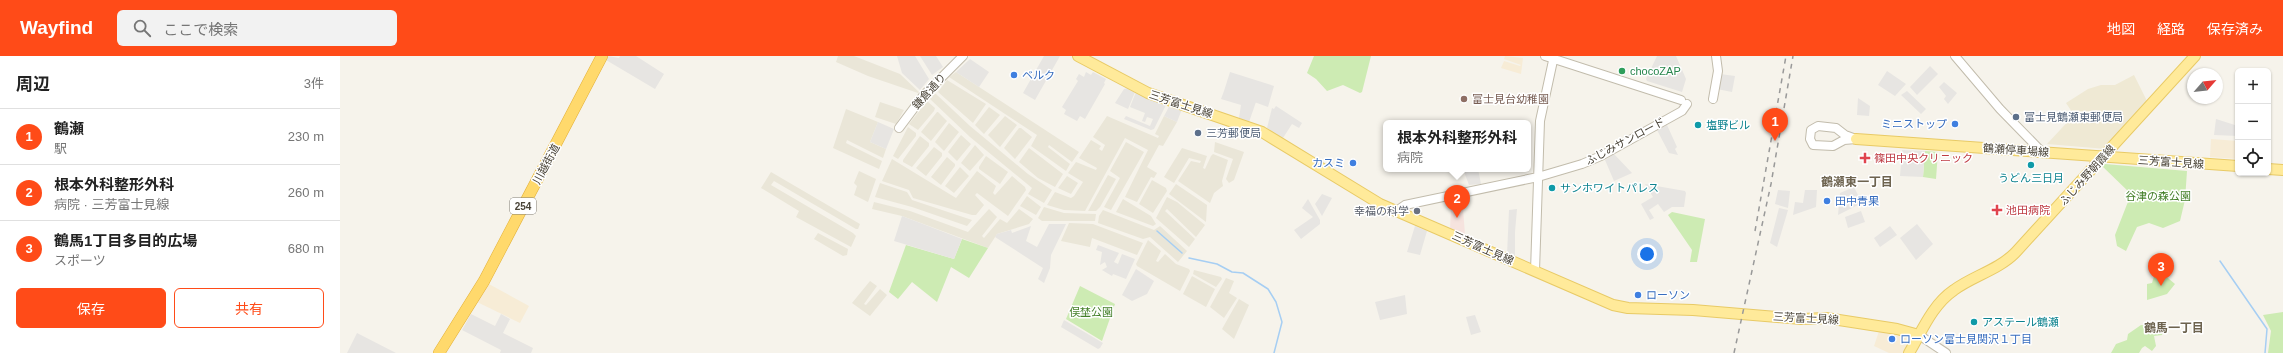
<!DOCTYPE html>
<html lang="ja">
<head>
<meta charset="utf-8">
<style>
	body { margin:0; font-family:Arial,"Noto Sans JP",sans-serif; background:#f2f2f2; color:#222 }
	.controls { position:absolute; right:12px; top:12px; display:grid; overflow:hidden; border-radius:6px; box-shadow:0 1px 3px #0004 }
	.controls button { width:36px; height:36px; display:grid; place-items:center; padding:0; border:0; border-bottom:1px solid #e0e0e0; background:#fff; color:#222; font:20px sans-serif }
	.compass { position:absolute; left:1847px; top:12px; width:36px; height:36px; border-radius:50%; background:#fff; box-shadow:0 1px 3px #0004; rotate:62deg }
	.you { position:absolute; left:1307px; top:198px; width:14px; height:14px; margin:-10px; border:3px solid #fff; border-radius:50%; background:#1a73e8; box-shadow:0 0 0 6px #1a73e833 }
	.badge { display:grid; place-items:center; width:26px; height:26px; border-radius:50%; background:#ff4b18; color:#fff; font-size:13px; font-weight:700 }
	.pin { position:absolute; translate:-50% -33px; filter:drop-shadow(0 1px 2px #0008) }
	.pin::after { content:''; position:absolute; top:21px; width:14px; height:12px; background:inherit; clip-path:polygon(0 0,100% 0,50% 100%) }
	.popup { position:absolute; left:1043px; top:64px; width:148px; height:52px; box-sizing:border-box; display:grid; place-content:center; border-radius:6px; background:#fff; filter:drop-shadow(0 1px 3px #0005); font-size:13px; white-space:nowrap; color:#767676 }
	.popup b { font-size:15px; color:#222 }
	.popup::after { content:''; position:absolute; left:50%; top:100%; margin-left:-8px; border:8px solid transparent; border-top-color:#fff }
	.list { margin:0; padding:0; list-style:none }
	h2 { display:flex; justify-content:space-between; align-items:center; height:52px; margin:0; padding:0 16px; font-size:17px }
	h2 small { font-size:13px; font-weight:400; color:#767676 }
	.list li { display:grid; grid-template-columns:26px 1fr auto; gap:12px; align-items:center; box-sizing:border-box; height:56px; padding:0 16px; border-top:1px solid #e0e0e0 }
	.list b { display:block; font-size:15px; white-space:nowrap }
	.list p { margin:0; font-size:13px; white-space:nowrap; color:#767676 }
	.list em { font-size:13px; font-style:normal; color:#767676 }
	.actions { display:flex; gap:8px; padding:12px 16px }
	.actions a { flex:1; padding:9px 0; border:1px solid #ff4b18; border-radius:6px; text-align:center; font-size:14px; color:#ff4b18 }
	.actions .main { background:#ff4b18; color:#fff }
	.icon { flex:none; width:22px; height:22px; fill:none; stroke:currentColor; stroke-width:2; stroke-linecap:round; stroke-linejoin:round }
	.map { position:relative; flex:none; width:1943px; height:297px; overflow:hidden }
	header { display:flex; align-items:center; gap:24px; box-sizing:border-box; height:56px; padding:0 20px; background:#ff4b18; color:#fff }
	header strong { font-size:19px }
	nav { display:flex; gap:22px; margin-inline-start:auto; font-size:14px }
	.search { width:280px; height:36px; background:#f2f2f2; display:flex; align-items:center; gap:10px; box-sizing:border-box; padding:0 14px; border-radius:6px; color:#767676; font-size:15px }
	main { display:flex }
	aside { flex:1; background:#fff }
	.map>svg:first-child { display:block }
	.residential { fill:#eae6d8 }
	.commercial { fill:#f7ecd6 }
	.education { fill:#efe9d4 }
	.medical { fill:#f6e3de }
	.green { fill:#cdebb3 }
	.parking { fill:#e7e5e2 }
	.lines { fill:none; stroke-linecap:round; stroke-linejoin:round }
	.stream { stroke:#a6cef3; stroke-width:1.5 }
	.minor-casing { stroke:#c2bcac; stroke-width:10 }
	.major-casing { stroke:#e8ca66; stroke-width:12 }
	.highway-casing { stroke:#e3b038; stroke-width:12 }
	.minor { stroke:#fff; stroke-width:8 }
	.major { stroke:#ffea9a; stroke-width:10 }
	.highway { stroke:#ffd96c; stroke-width:11 }
	.rail { stroke:#999; stroke-width:1.5; stroke-dasharray:5 5; stroke-linecap:butt }
	.leisure-dot { fill:#2e9e5b; stroke:#fff; stroke-width:1.5 }
	.shop-dot { fill:#3f7fe0; stroke:#fff; stroke-width:1.5 }
	.education-dot { fill:#8d6e63; stroke:#fff; stroke-width:1.5 }
	.service-dot { fill:#5c6f8a; stroke:#fff; stroke-width:1.5 }
	.culture-dot { fill:#0f9aa8; stroke:#fff; stroke-width:1.5 }
	.health-dot { fill:#e0444e; stroke:#fff; stroke-width:1.5 }
	.worship-dot { fill:#6b7280; stroke:#fff; stroke-width:1.5 }
	.labels { text-anchor:middle; dominant-baseline:central; stroke-width:3; stroke-linejoin:round; paint-order:stroke }
	.shield { fill:#fff; stroke:#807c74; stroke-width:1 }
	.shield-label { font-size:10px; font-weight:bold; fill:#4a4438 }
	.leisure-label { font-size:11px; fill:#27864d; stroke:#fff; text-anchor:start }
	.shop-label { font-size:11px; fill:#366cbe; stroke:#fff; text-anchor:start }
	.street-label { font-size:11px; fill:#4a4438; stroke:#fff }
	.education-label { font-size:11px; fill:#785e54; stroke:#fff; text-anchor:start }
	.service-label { font-size:11px; fill:#4e5e75; stroke:#fff; text-anchor:start }
	.culture-label { font-size:11px; fill:#0d838f; stroke:#fff; text-anchor:start }
	.health-label { font-size:11px; fill:#be3a42; stroke:#fff; text-anchor:start }
	.park-label { font-size:11px; fill:#437f28; stroke:#fff }
	.worship-label { font-size:11px; fill:#5b616d; stroke:#fff; text-anchor:end }
	.neighbourhood-label { font-size:12px; font-weight:bold; fill:#6d634f; stroke:#fff }
</style>
</head>
<body>
<header>
<strong>Wayfind</strong>
<div class="search"><svg class="icon" aria-label="search" viewBox="0 0 24 24"><circle cx="10" cy="10" r="6"/><path d="M15 15l6 6"/></svg>ここで検索</div>
<nav><a>地図</a><a>経路</a><a>保存済み</a></nav>
</header>
<main>
<aside>
<h2>周辺<small>3件</small></h2>
<ul class="list">
<li><span class="badge">1</span><div><b>鶴瀬</b><p>駅</p></div><em>230 m</em></li>
<li><span class="badge">2</span><div><b>根本外科整形外科</b><p>病院 · 三芳富士見線</p></div><em>260 m</em></li>
<li><span class="badge">3</span><div><b>鶴馬1丁目多目的広場</b><p>スポーツ</p></div><em>680 m</em></li>
</ul>
<div class="actions"><a class="main">保存</a><a>共有</a></div>
</aside>
<div class="map">
<svg width="1943" height="297" viewBox="0 0 1943 297">
	<rect width="100%" height="100%" fill="#f6f3eb"/>
	<!-- residential -->
	<path class="residential" d="M 498,0 L 514,0 L 560,18 L 579,36 L 578,37 L 528,20 L 496,6 Z
		M 616,16 L 739,96 L 732,106 L 709,89 L 708,91 L 730,108 L 726,115 L 691,90 L 697,79 L 609,21 Z
		M 607,24 L 646,48 L 633,67 L 598,36 Z
		M 593,38 L 596,38 L 630,70 L 688,118 L 712,134 L 704,147 L 688,138 L 692,132 L 630,81 L 590,43 Z
		M 587,45 L 595,52 L 594,55 L 578,74 L 569,68 Z
		M 540,46 L 564,54 L 556,68 L 535,61 Z
		M 649,51 L 660,59 L 644,78 L 635,69 Z
		M 506,53 L 538,66 L 530,86 L 546,93 L 543,102 L 507,84 L 506,87 L 542,105 L 539,113 L 493,92 Z
		M 597,56 L 598,56 L 607,65 L 591,85 L 581,76 Z
		M 665,60 L 677,69 L 660,91 L 648,79 Z
		M 767,60 L 818,82 L 819,80 L 815,78 L 824,60 L 837,66 L 823,90 L 819,89 L 807,111 L 817,117 L 814,122 L 811,121 L 797,146 L 785,141 L 808,94 L 785,82 L 745,155 L 724,154 L 707,149 L 715,136 L 731,142 L 734,140 L 743,126 L 728,117 L 736,106 L 756,114 L 757,112 L 739,102 L 751,84 L 761,90 L 759,93 L 762,95 L 765,89 L 753,81 Z
		M 609,67 L 619,76 L 604,95 L 595,86 Z
		M 568,71 L 576,77 L 576,80 L 558,103 L 553,100 Z
		M 679,72 L 681,72 L 692,81 L 675,103 L 664,92 Z
		M 621,79 L 631,88 L 617,105 L 608,96 Z
		M 580,80 L 589,87 L 589,90 L 572,111 L 563,106 L 563,104 Z
		M 786,86 L 804,96 L 771,154 L 764,151 L 780,122 L 770,115 Z
		M 875,86 L 904,96 L 894,124 L 889,127 L 886,123 L 893,103 L 874,96 Z
		M 635,89 L 644,99 L 630,115 L 621,107 Z
		M 594,91 L 602,97 L 602,100 L 586,120 L 576,112 Z
		M 689,92 L 723,118 L 715,131 L 698,122 L 679,106 Z
		M 842,92 L 867,100 L 863,112 L 865,113 L 871,100 L 873,98 L 888,104 L 882,125 L 883,130 L 874,137 L 870,147 L 838,125 L 851,105 L 860,107 L 861,105 L 849,102 L 834,127 L 824,121 Z
		M 646,100 L 668,116 L 660,128 L 639,113 L 639,111 Z
		M 607,101 L 615,108 L 615,110 L 601,129 L 591,121 Z
		M 552,103 L 616,142 L 637,115 L 656,130 L 653,137 L 655,139 L 672,120 L 685,131 L 686,134 L 668,160 L 637,137 L 635,139 L 644,149 L 636,159 L 632,159 L 573,142 L 569,134 L 542,125 Z
		M 620,111 L 629,120 L 614,137 L 605,130 Z
		M 519,115 L 536,123 L 528,146 L 514,139 L 517,130 L 514,127 Z
		M 431,116 L 520,168 L 518,173 L 516,173 L 434,125 L 431,129 L 513,177 L 516,180 L 511,191 L 456,161 L 459,155 L 421,132 Z
		M 768,119 L 776,123 L 760,151 L 756,155 L 748,155 Z
		M 727,120 L 738,127 L 731,138 L 718,132 Z
		M 812,124 L 826,132 L 827,135 L 813,157 L 799,148 Z
		M 540,127 L 567,136 L 572,144 L 632,164 L 627,170 L 572,151 L 535,141 Z
		M 836,128 L 867,149 L 866,166 L 829,138 Z
		M 687,140 L 701,151 L 696,159 L 680,150 Z
		M 827,141 L 837,146 L 865,169 L 856,181 L 827,153 L 825,155 L 855,183 L 849,191 L 816,162 Z
		M 783,143 L 811,160 L 816,168 L 813,170 L 776,156 Z
		M 534,146 L 570,155 L 628,176 L 649,153 L 657,161 L 642,180 L 644,182 L 660,163 L 667,167 L 679,153 L 693,163 L 689,168 L 657,178 L 648,192 L 562,160 L 532,153 Z
		M 704,151 L 724,157 L 756,158 L 755,165 L 702,165 L 698,162 Z
		M 763,154 L 814,174 L 820,170 L 847,195 L 838,206 L 810,181 L 803,183 L 758,167 L 759,160 Z
		M 729,167 L 753,168 L 803,187 L 797,199 L 752,182 L 750,191 L 721,185 Z
		M 478,177 L 508,193 L 507,199 L 503,200 L 474,183 Z
		M 808,184 L 821,195 L 816,205 L 818,206 L 825,198 L 836,208 L 849,213 L 850,215 L 840,235 L 797,210 L 796,208 Z
		M 854,214 L 881,221 L 882,223 L 876,231 L 853,218 Z
		M 852,220 L 875,233 L 866,251 L 843,238 Z
		M 886,222 L 894,225 L 889,237 L 897,242 L 884,262 L 870,251 Z
		M 530,225 L 537,230 L 524,248 L 526,249 L 540,233 L 547,239 L 530,260 L 512,247 Z
		M 899,243 L 909,249 L 894,283 L 882,273 Z"/>
	<!-- commercial -->
	<path class="commercial" d="M 1165,0 L 1183,2 L 1181,18 L 1161,12 L 1164,5 L 1180,10 L 1181,9 L 1164,3 Z
		M 1871,83 L 1898,85 L 1898,103 L 1870,101 Z
		M 147,227 L 189,250 L 180,267 L 137,246 Z
		M 1539,275 L 1566,279 L 1567,288 L 1570,289 L 1565,297 L 1549,297 L 1534,290 Z"/>
	<!-- education -->
	<path class="education" d="M 1794,19 L 1807,45 L 1766,93 L 1707,88 L 1734,59 L 1726,47 L 1748,33 L 1761,29 L 1775,29 Z"/>
	<!-- medical -->
	<path class="medical" d="M 1119,151 L 1123,152 L 1125,179 L 1110,174 L 1111,152 Z"/>
	<!-- green -->
	<path class="green" d="M 974,0 L 1031,0 L 1022,36 L 1020,37 L 1003,29 L 987,35 L 976,23 L 967,17 Z
		M 1585,95 L 1598,96 L 1596,123 L 1583,121 Z
		M 1765,108 L 1847,115 L 1845,144 L 1840,165 L 1823,172 L 1809,167 L 1797,171 L 1786,195 L 1777,190 L 1775,179 L 1791,138 L 1762,110 Z
		M 1332,156 L 1365,163 L 1357,206 L 1350,206 L 1352,194 L 1328,159 Z
		M 622,183 L 648,192 L 629,222 L 611,211 L 597,246 L 572,226 L 558,243 L 549,236 L 566,189 L 614,203 Z
		M 1815,217 L 1820,219 L 1822,217 L 1835,228 L 1827,238 L 1807,244 L 1807,228 L 1812,227 Z
		M 740,230 L 775,248 L 762,285 L 726,263 Z
		M 1943,256 L 1943,297 L 1928,297 L 1931,275 L 1923,259 Z
		M 1801,269 L 1817,271 L 1823,275 L 1822,279 L 1814,280 L 1816,290 L 1812,295 L 1805,290 L 1802,292 L 1799,297 L 1771,297 L 1776,288 L 1787,284 L 1788,278 Z"/>
	<!-- parking -->
	<path class="parking" d="M 268,0 L 279,2 L 280,0 L 296,0 L 324,18 L 315,33 L 266,4 Z
		M 557,0 L 575,0 L 589,23 L 580,34 L 562,17 Z
		M 580,0 L 596,0 L 603,11 L 592,19 Z
		M 704,0 L 720,0 L 695,44 L 683,37 Z
		M 1317,0 L 1336,0 L 1346,23 L 1342,36 L 1307,25 L 1306,23 Z
		M 630,3 L 649,16 L 639,31 L 616,16 Z
		M 1590,10 L 1598,18 L 1577,39 L 1570,31 Z
		M 1547,15 L 1566,28 L 1555,40 L 1538,29 Z
		M 746,16 L 751,19 L 753,16 L 766,23 L 764,27 L 765,28 L 745,63 L 740,60 L 737,65 L 724,58 L 726,54 L 722,51 L 738,25 L 736,23 L 739,18 L 744,21 Z
		M 890,16 L 934,30 L 928,51 L 884,35 Z
		M 1380,18 L 1395,20 L 1392,36 L 1377,33 Z
		M 1604,26 L 1617,37 L 1608,48 L 1604,43 L 1606,40 L 1599,31 Z
		M 788,32 L 795,36 L 788,53 L 775,47 L 784,33 Z
		M 884,35 L 916,46 L 909,66 L 899,62 L 901,49 L 881,43 Z
		M 1567,35 L 1586,53 L 1581,58 L 1561,39 Z
		M 796,36 L 826,49 L 814,73 L 811,74 L 784,63 L 786,60 L 810,70 L 813,63 L 807,61 L 805,66 L 802,65 L 805,57 L 790,51 Z
		M 1518,42 L 1530,50 L 1529,60 L 1517,59 Z
		M 830,49 L 842,53 L 837,66 L 824,60 Z
		M 936,50 L 962,67 L 959,72 L 952,68 L 943,82 L 940,81 L 938,84 L 935,81 L 937,78 L 927,72 L 932,52 L 934,53 Z
		M 1876,63 L 1898,70 L 1898,80 L 1874,79 Z
		M 538,66 L 554,73 L 546,93 L 530,86 Z
		M 1327,69 L 1337,91 L 1335,93 L 1338,99 L 1329,97 L 1317,74 Z
		M 1562,94 L 1585,95 L 1583,121 L 1560,120 Z
		M 1274,98 L 1292,117 L 1274,125 L 1265,104 Z
		M 1123,113 L 1138,113 L 1141,128 L 1129,129 Z
		M 1305,128 L 1345,135 L 1346,137 L 1344,151 L 1332,151 L 1324,156 L 1318,148 L 1309,154 L 1314,162 L 1310,164 L 1301,148 L 1313,141 Z
		M 1514,131 L 1522,147 L 1498,159 L 1500,137 Z
		M 1438,134 L 1450,135 L 1448,152 L 1435,148 Z
		M 1465,134 L 1477,134 L 1476,151 L 1453,159 L 1455,146 L 1463,147 Z
		M 982,138 L 992,142 L 982,160 L 975,148 Z
		M 968,143 L 980,164 L 980,168 L 961,183 L 954,174 L 973,161 L 962,152 Z
		M 1439,152 L 1448,154 L 1437,191 L 1430,187 Z
		M 1177,153 L 1175,176 L 1175,202 L 1167,199 L 1169,154 Z
		M 1521,155 L 1525,166 L 1508,172 L 1505,161 Z
		M 562,160 L 622,183 L 614,203 L 554,185 Z
		M 709,168 L 726,168 L 711,199 L 710,212 L 704,227 L 698,223 L 703,212 L 655,181 L 657,178 L 671,174 L 672,177 L 691,170 L 686,185 L 697,191 Z
		M 1577,168 L 1593,188 L 1576,204 L 1560,182 Z
		M 1075,170 L 1087,175 L 1080,199 L 1067,196 Z
		M 1550,170 L 1557,179 L 1540,191 L 1534,182 Z
		M 758,189 L 779,197 L 774,206 L 778,208 L 782,198 L 795,203 L 786,223 L 773,218 L 772,220 L 762,214 L 767,211 L 765,206 L 760,209 L 762,196 L 756,194 Z
		M 796,213 L 814,225 L 807,238 L 792,245 L 782,239 Z
		M 1065,239 L 1067,258 L 1040,264 L 1035,246 Z
		M 131,258 L 155,270 L 161,258 L 170,263 L 163,277 L 193,292 L 191,297 L 160,297 L 161,294 L 122,274 Z
		M 1135,259 L 1141,276 L 1131,279 L 1126,261 Z
		M 724,264 L 763,287 L 760,292 L 758,293 L 721,271 Z
		M 17,277 L 56,297 L 7,297 Z"/>
	<g class="lines">
		<!-- stream -->
		<path class="stream" d="M 817,175 L 842,197
			M 849,202 L 877,208 L 892,216 L 903,217 L 928,233 L 936,246 L 942,266 L 934,297
			M 1880,205 L 1927,273 L 1925,297"/>
		<!-- minor casing -->
		<g class="minor-casing">
			<path id="minor" d="M 1205,0 L 1341,44
				M 1615,0 L 1660,53 L 1702,96
				M 1373,43 L 1378,15 L 1376,0
				M 1478,70 L 1496,72 L 1505,79 L 1516,83 L 1504,84 L 1493,90 L 1473,89 L 1470,83 L 1471,74 Z
				M 559,72 L 583,40 L 623,0
				M 1055,156 L 1065,149 L 1198,121 L 1242,108 L 1261,100 L 1342,55 L 1347,48
				M 1195,215 L 1200,65 L 1214,0
				M 1579,279 L 1606,297"/>
		</g>
		<!-- major casing -->
		<g class="major-casing">
			<path id="major" d="M 738,0 L 808,37 L 922,76 L 1040,148 L 1273,249 L 1288,252 L 1353,254 L 1461,263 L 1486,262 L 1557,273 L 1579,279
				M 1516,83 L 1898,110
				M 1928,113 L 1943,114
				M 1569,297 C 1582,275 1592,249 1614,234 C 1633,220 1658,214 1675,197 L 1855,0"/>
		</g>
		<!-- highway casing -->
		<g class="highway-casing">
			<path id="highway" d="M 99,297 L 144,225 L 262,0"/>
		</g>
		<!-- minor -->
		<use href="#minor" class="minor"/>
		<!-- major -->
		<use href="#major" class="major"/>
		<!-- highway -->
		<use href="#highway" class="highway"/>
		<!-- rail -->
		<path class="rail" d="M 1415,175 L 1446,0
			M 1394,297 L 1431,128 L 1453,0"/>
	</g>
	<!-- markers -->
	<circle class="leisure-dot" cx="1282" cy="15" r="4"/>
	<g class="shop-dot">
		<circle cx="674" cy="19" r="4"/>
		<circle cx="1615" cy="68" r="4"/>
		<circle cx="1013" cy="107" r="4"/>
		<circle cx="1487" cy="145" r="4"/>
		<circle cx="1298" cy="239" r="4"/>
		<circle cx="1552" cy="283" r="4"/>
	</g>
	<circle class="education-dot" cx="1124" cy="43" r="4"/>
	<g class="service-dot">
		<circle cx="1676" cy="61" r="4"/>
		<circle cx="858" cy="77" r="4"/>
	</g>
	<g class="culture-dot">
		<circle cx="1358" cy="69" r="4"/>
		<circle cx="1691" cy="109" r="4"/>
		<circle cx="1212" cy="132" r="4"/>
		<circle cx="1634" cy="266" r="4"/>
	</g>
	<g class="health-dot">
		<path d="M1523 96h4v4h4v4h-4v4h-4v-4h-4v-4h4z"/>
		<path d="M1655 148h4v4h4v4h-4v4h-4v-4h-4v-4h4z"/>
	</g>
	<circle class="worship-dot" cx="1077" cy="155" r="4"/>
	<g class="labels">
		<!-- shield labels -->
		<rect class="shield" x="170" y="142" width="26" height="16" rx="3"/>
		<g class="shield-label">
			<text x="183" y="150">254</text>
		</g>
		<!-- leisure labels -->
		<g class="leisure-label">
			<text x="1290" y="15">chocoZAP</text>
		</g>
		<!-- shop labels -->
		<g class="shop-label">
			<text x="682" y="19">ベルク</text>
			<text x="1607" y="68" text-anchor="end">ミニストップ</text>
			<text x="1005" y="107" text-anchor="end">カスミ</text>
			<text x="1495" y="145">田中青果</text>
			<text x="1306" y="239">ローソン</text>
			<text x="1560" y="283">ローソン富士見関沢１丁目</text>
		</g>
		<!-- street labels -->
		<g class="street-label">
			<text transform="translate(589 35) rotate(-48)">鎌倉通り</text>
			<text transform="translate(841 48) rotate(18)">三芳富士見線</text>
			<text transform="translate(1285 85) rotate(-28)">ふじみサンロード</text>
			<text transform="translate(1676 94) rotate(4)">鶴瀬停車場線</text>
			<text transform="translate(1831 106) rotate(4)">三芳富士見線</text>
			<text transform="translate(206 108) rotate(-62)">川越街道</text>
			<text transform="translate(1747 119) rotate(-48)">ふじみ野朝霞線</text>
			<text transform="translate(1143 192) rotate(24)">三芳富士見線</text>
			<text transform="translate(1466 262) rotate(3)">三芳富士見線</text>
		</g>
		<!-- education labels -->
		<g class="education-label">
			<text x="1132" y="43">富士見台幼稚園</text>
		</g>
		<!-- service labels -->
		<g class="service-label">
			<text x="1684" y="61">富士見鶴瀬東郵便局</text>
			<text x="866" y="77">三芳郵便局</text>
		</g>
		<!-- culture labels -->
		<g class="culture-label">
			<text x="1366" y="69">塩野ビル</text>
			<text x="1691" y="122" text-anchor="middle">うどん三日月</text>
			<text x="1220" y="132">サンホワイトパレス</text>
			<text x="1642" y="266">アステール鶴瀬</text>
		</g>
		<!-- health labels -->
		<g class="health-label">
			<text x="1534" y="102">篠田中央クリニック</text>
			<text x="1666" y="154">池田病院</text>
		</g>
		<!-- park labels -->
		<g class="park-label">
			<text x="1818" y="140">谷津の森公園</text>
			<text x="751" y="256">俣埜公園</text>
		</g>
		<!-- worship labels -->
		<g class="worship-label">
			<text x="1069" y="155">幸福の科学</text>
		</g>
		<!-- neighbourhood labels -->
		<g class="neighbourhood-label">
			<text x="1517" y="126">鶴瀬東一丁目</text>
			<text x="1834" y="272">鶴馬一丁目</text>
		</g>
	</g>
</svg>
<div class="controls">
<button>+</button>
<button>−</button>
<button><svg class="icon" aria-label="locate" viewBox="0 0 24 24"><circle cx="12" cy="12" r="6"/><path d="M12 2v4M12 18v4M2 12h4M18 12h4"/></svg></button>
</div>
<svg class="compass" viewBox="-18 -18 36 36"><path d="M0-13l5 13h-10z" fill="#e53935"/><path d="M0 13l5-13h-10z" fill="#767676"/></svg>
<div class="you"></div>
<div class="pin badge" style="left:1435px;top:85px">1</div>
<div class="pin badge" style="left:1117px;top:162px">2</div>
<div class="popup"><b>根本外科整形外科</b>病院</div>
<div class="pin badge" style="left:1821px;top:230px">3</div>
</div>
</main>
</body>
</html>
